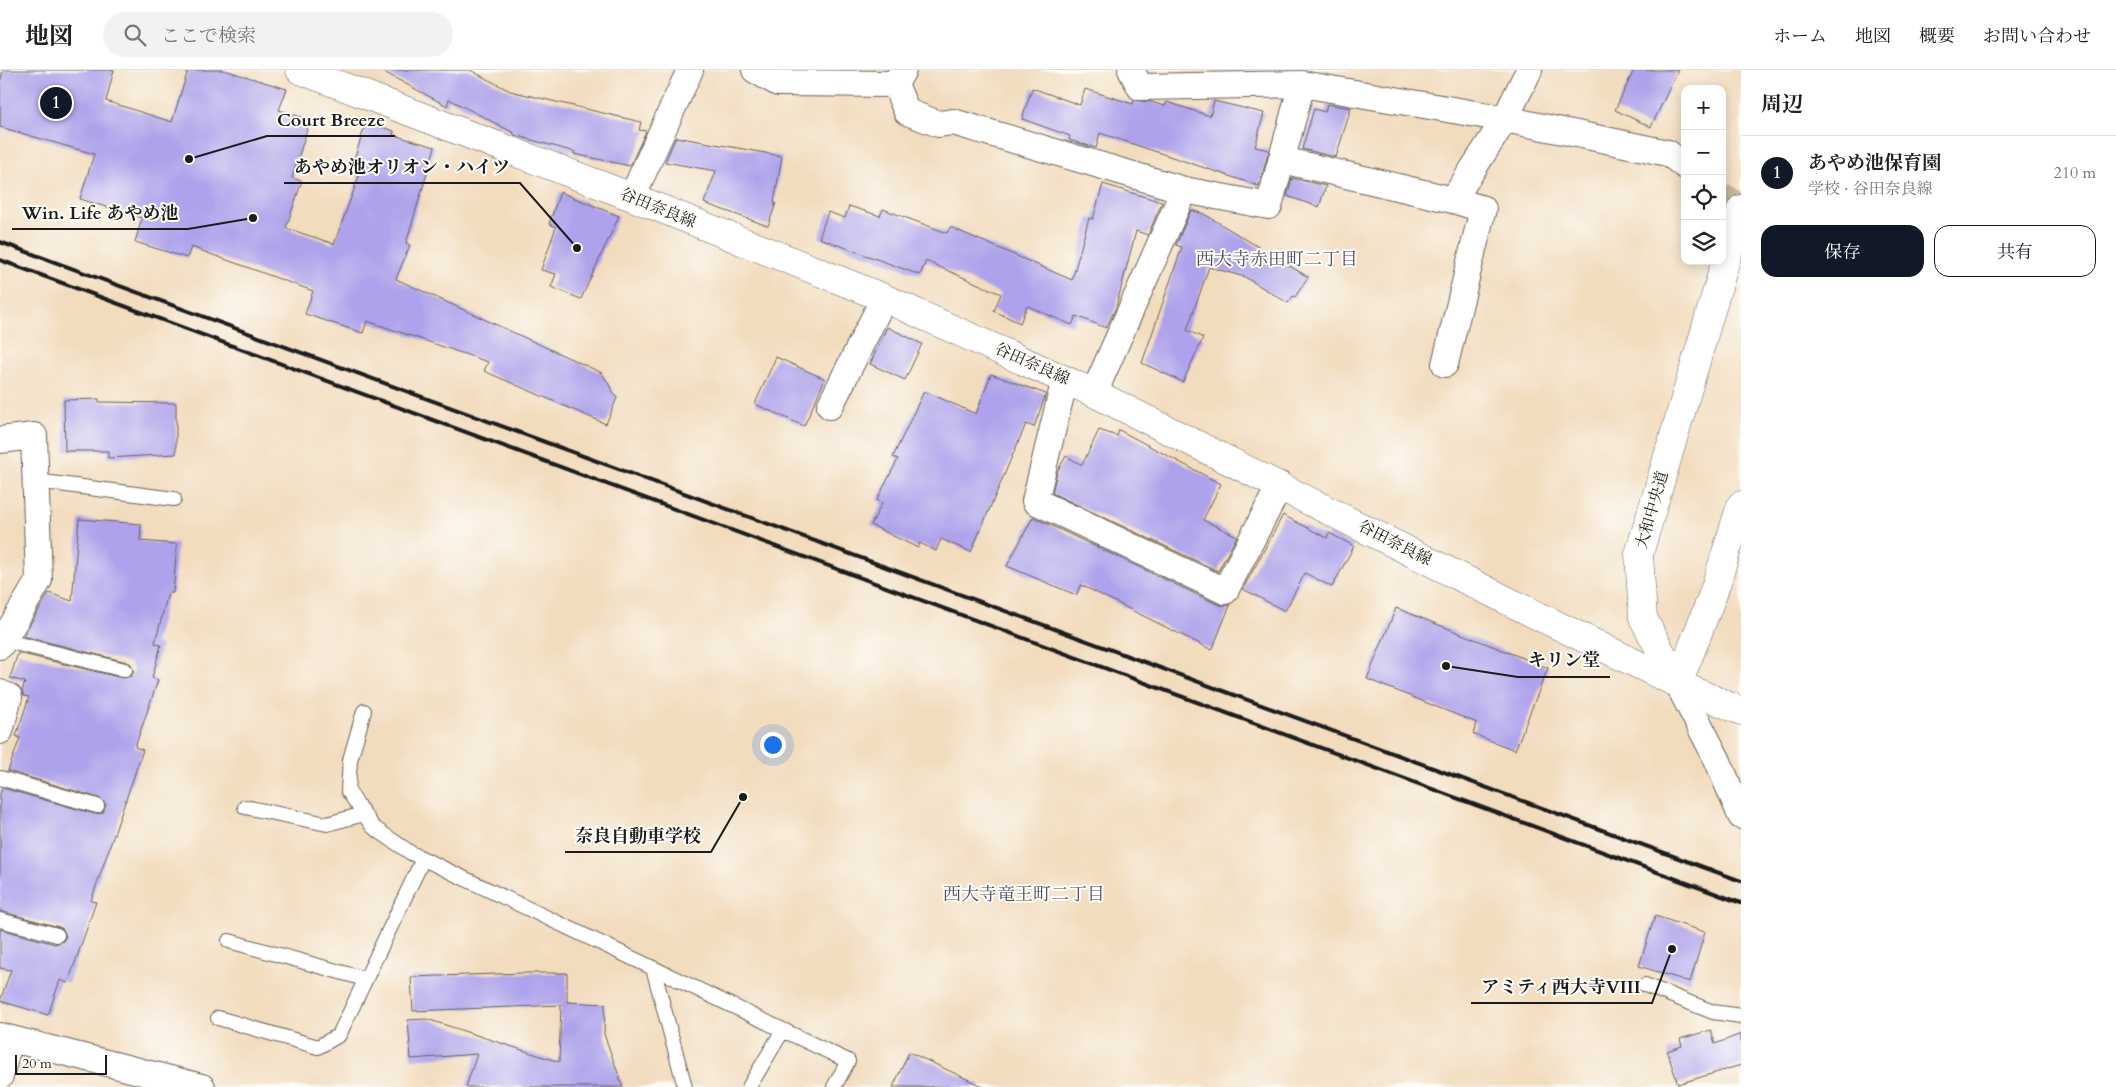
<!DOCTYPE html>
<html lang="ja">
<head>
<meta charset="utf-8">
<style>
	body { margin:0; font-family:Cardo,"Noto Serif JP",serif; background:#f2f2f2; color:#222 }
	.controls { position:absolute; right:15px; top:15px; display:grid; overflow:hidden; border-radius:10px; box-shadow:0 2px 12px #0003 }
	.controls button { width:45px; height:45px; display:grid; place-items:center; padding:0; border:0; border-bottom:1px solid #e0e0e0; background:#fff; color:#222; font:25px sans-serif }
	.scale { position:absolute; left:15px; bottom:12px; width:92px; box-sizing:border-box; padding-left:5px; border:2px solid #1c1c1c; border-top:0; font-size:14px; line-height:18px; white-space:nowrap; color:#1c1c1c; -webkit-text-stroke:4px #fdfcf7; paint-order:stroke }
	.you { position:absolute; left:772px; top:674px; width:18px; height:18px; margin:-12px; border:4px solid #fff; border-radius:50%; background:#1a73e8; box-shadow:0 0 0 8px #1a73e833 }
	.badge { display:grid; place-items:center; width:32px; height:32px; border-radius:50%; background:#111827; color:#fff; font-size:16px; font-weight:700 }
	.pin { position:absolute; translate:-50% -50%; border:2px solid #fff; box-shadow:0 1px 5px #0006 }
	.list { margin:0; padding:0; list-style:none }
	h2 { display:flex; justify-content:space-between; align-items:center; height:65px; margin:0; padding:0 20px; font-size:21px }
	h2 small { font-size:16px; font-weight:400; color:#767676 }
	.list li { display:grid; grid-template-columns:32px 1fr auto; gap:15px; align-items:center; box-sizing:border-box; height:75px; padding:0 20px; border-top:1px solid #e0e0e0 }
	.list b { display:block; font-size:19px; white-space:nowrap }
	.list p { margin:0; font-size:16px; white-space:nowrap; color:#767676 }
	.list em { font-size:16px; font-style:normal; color:#767676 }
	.actions { display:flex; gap:10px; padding:15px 20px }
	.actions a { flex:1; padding:11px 0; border:1px solid #111827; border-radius:15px; text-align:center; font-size:18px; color:#111827 }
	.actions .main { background:#111827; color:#fff }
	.icon { flex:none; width:28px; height:28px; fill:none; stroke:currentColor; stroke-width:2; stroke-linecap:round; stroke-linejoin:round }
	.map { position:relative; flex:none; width:1741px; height:1017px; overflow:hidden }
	header { display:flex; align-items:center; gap:30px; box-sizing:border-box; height:70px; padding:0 25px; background:#fff; border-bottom:1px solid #e0e0e0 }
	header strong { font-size:24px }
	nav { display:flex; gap:28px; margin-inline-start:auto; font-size:18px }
	.search { width:350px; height:45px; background:#f2f2f2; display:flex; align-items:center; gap:12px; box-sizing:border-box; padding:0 18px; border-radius:28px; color:#767676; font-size:19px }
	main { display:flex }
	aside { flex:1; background:#fff }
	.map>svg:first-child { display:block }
	.building { fill:#ada2eb }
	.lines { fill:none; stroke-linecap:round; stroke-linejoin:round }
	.street-tunnel { stroke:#c7b69e; stroke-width:26; stroke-dasharray:26 13; stroke-linecap:butt }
	.lane-casing { stroke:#675f55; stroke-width:16 }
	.street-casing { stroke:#675f55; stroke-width:28 }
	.secondary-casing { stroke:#675f55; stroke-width:29 }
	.lane { stroke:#fff; stroke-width:14 }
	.street { stroke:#fff; stroke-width:26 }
	.secondary { stroke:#fff; stroke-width:28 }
	.rail { stroke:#1c1c1c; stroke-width:4 }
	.labels { text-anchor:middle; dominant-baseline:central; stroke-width:4; stroke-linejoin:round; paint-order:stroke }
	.street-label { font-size:16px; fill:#1c1c1c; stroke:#fdfcf7 }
	.neighbourhood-label { font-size:18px; fill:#4f4b64; stroke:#fdfcf7 }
	.leader { fill:none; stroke:#1c1c1c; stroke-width:2 }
	.callout-dot { fill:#1c1c1c; stroke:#fdfcf7; stroke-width:2 }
	.callout-label { font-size:18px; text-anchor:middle; font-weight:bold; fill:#1c1c1c; stroke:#fdfcf7; stroke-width:4; stroke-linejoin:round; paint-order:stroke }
</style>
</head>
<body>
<header>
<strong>地図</strong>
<div class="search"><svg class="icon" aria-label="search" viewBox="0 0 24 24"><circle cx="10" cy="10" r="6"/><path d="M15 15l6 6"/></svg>ここで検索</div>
<nav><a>ホーム</a><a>地図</a><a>概要</a><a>お問い合わせ</a></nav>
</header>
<main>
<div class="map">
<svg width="1741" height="1017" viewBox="0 0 1741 1017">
	<rect width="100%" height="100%" fill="#fdfcf7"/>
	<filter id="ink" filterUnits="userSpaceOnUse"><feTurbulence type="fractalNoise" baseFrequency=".02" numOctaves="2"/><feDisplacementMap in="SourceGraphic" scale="10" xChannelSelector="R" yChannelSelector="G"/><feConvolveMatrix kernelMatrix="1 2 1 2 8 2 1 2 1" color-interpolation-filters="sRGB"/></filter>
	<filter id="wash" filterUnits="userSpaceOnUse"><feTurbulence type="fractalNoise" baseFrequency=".0096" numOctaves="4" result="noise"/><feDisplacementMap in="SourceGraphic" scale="20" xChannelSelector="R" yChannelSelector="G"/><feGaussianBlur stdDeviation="1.12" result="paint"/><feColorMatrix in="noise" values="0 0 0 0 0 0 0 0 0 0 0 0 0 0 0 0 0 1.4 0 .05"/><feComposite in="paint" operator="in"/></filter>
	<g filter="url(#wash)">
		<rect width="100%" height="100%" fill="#f2dcbe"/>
		<g id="blocks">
			<!-- building -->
			<path class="building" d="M 3,0 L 114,0 L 106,31 L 172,52 L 188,0 L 224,0 L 287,19 L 279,40 L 310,50 L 292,108 L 302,111 L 286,158 L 334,174 L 359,106 L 350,103 L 366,52 L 394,61 L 393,65 L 435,77 L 406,173 L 410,175 L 396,209 L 602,303 L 617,328 L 606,354 L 484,301 L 488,292 L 367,251 L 363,263 L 305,244 L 313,221 L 191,177 L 187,188 L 135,172 L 142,148 L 80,129 L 94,84 L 0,57 L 0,13 Z
				M 380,0 L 470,0 L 510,21 L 641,52 L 639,60 L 646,61 L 630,96 L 574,84 L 575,82 L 514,65 L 514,63 L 449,29 L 447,36 Z
				M 1634,0 L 1678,0 L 1651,57 L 1615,40 Z
				M 1032,18 L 1080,35 L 1085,19 L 1133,34 L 1134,30 L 1151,32 L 1165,36 L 1167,32 L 1210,46 L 1214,31 L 1264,43 L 1255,77 L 1269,80 L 1259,116 L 1100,63 L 1096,78 L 1069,70 L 1070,66 L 1022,49 Z
				M 1327,34 L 1351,38 L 1336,87 L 1302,79 L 1314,39 L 1325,42 Z
				M 676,67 L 782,86 L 774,133 L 776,133 L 768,156 L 704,133 L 716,101 L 665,92 Z
				M 1292,108 L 1326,116 L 1319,137 L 1287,126 Z
				M 1103,114 L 1162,132 L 1148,165 L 1136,161 L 1116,237 L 1106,258 L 1076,246 L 1072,255 L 1027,236 L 1020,253 L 994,241 L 1001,224 L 926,191 L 920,205 L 819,168 L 828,142 L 845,148 L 849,136 L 880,146 L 883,139 L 947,163 L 950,157 L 1072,210 L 1089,148 L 1093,149 Z
				M 560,122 L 619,146 L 581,229 L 551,217 L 556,204 L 541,200 L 556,157 L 549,154 Z
				M 1191,140 L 1204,144 L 1308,207 L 1295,227 L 1293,226 L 1288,233 L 1245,207 L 1209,197 L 1187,260 L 1203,268 L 1183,312 L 1142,293 L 1182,177 L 1176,175 Z
				M 887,257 L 922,274 L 905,310 L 870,294 Z
				M 776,287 L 825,309 L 804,356 L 755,334 Z
				M 991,304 L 1046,324 L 1034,357 L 1026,354 L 971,482 L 941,469 L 936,481 L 920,473 L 918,478 L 871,455 L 882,433 L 877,430 L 898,389 L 893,387 L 924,321 L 976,344 Z
				M 99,329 L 99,332 L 176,333 L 176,384 L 108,388 L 108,381 L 65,381 L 64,330 Z
				M 1099,360 L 1117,366 L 1119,360 L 1221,414 L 1203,450 L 1237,466 L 1218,501 L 1052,423 L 1057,402 L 1066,386 L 1082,395 Z
				M 1283,445 L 1327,468 L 1329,463 L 1354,476 L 1332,517 L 1305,503 L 1285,541 L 1243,519 Z
				M 1033,447 L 1219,535 L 1230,535 L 1212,580 L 1081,515 L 1076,525 L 1007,496 Z
				M 79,449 L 141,454 L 140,471 L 177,474 L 173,523 L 168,523 L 155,573 L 161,575 L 152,608 L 158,610 L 135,677 L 143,680 L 91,831 L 96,832 L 68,913 L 60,910 L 48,945 L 0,931 L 11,900 L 0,898 L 0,859 L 55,874 L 63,871 L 66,867 L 63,859 L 59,857 L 0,841 L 0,724 L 2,718 L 95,744 L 103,743 L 106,734 L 99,728 L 8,701 L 20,668 L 16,666 L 29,627 L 24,626 L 22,621 L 25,612 L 10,608 L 18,583 L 123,608 L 131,606 L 134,602 L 131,594 L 127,592 L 23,566 L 49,523 L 72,531 Z
				M 1396,538 L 1548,598 L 1515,680 L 1473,664 L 1477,653 L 1367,609 Z
				M 1655,846 L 1705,862 L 1690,912 L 1639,896 Z
				M 525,903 L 567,903 L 567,932 L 605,934 L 604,964 L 623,1017 L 466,1017 L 477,984 L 411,989 L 408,950 L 427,949 L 559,992 L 561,935 L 413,941 L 411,907 Z
				M 1711,960 L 1715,974 L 1741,964 L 1741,995 L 1678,1014 L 1667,981 L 1682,976 L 1680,969 Z
				M 909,982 L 984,1017 L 893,1017 Z"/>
		</g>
	</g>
	<g filter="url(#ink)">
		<use href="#blocks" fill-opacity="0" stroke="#675f55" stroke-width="1"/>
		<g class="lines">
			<!-- street-tunnel -->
			<path class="street-tunnel" d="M 1722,125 L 1741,138"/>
			<!-- lane casing -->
			<g class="lane-casing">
				<path id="lane" d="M 36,411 L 174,429
					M 2,570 L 125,600
					M 364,641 L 350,690 L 348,721 L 373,757 L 411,783 L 653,898 L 685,1017
					M 0,708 L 97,736
					M 245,737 L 327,754 L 364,744
					M 0,850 L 57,865
					M 229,871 L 365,909
					M 653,898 L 848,991 L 834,1017
					M 1645,915 L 1713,942 L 1741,946
					M 218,948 L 318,977 L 339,965 L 423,789
					M 749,1017 L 783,960"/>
			</g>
			<!-- street casing -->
			<g class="street-casing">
				<path id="street" d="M 755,0 L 778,13 L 895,14 L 903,0
					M 1131,0 L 1140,17 L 1302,14 L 1505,49 L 1668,83 L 1685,96
					M 895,14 L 907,42 L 939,54 L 953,52 L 1184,120 L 1269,136 L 1302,14
					M 1282,90 L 1453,130 L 1505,49 L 1529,0
					M 632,127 L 690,0
					M 1445,294 L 1483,139 L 1453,130
					M 1065,309 L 1035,431 L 1225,521 L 1280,415
					M 1094,323 L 1184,120
					M 830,336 L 884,228
					M 0,370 L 34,366 L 39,510 L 0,576
					M 1678,614 L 1717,689 L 1741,746
					M 0,623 L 9,627 L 0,661
					M 0,966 L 202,1017
					M 0,1006 L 10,969"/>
			</g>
			<!-- secondary casing -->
			<g class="secondary-casing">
				<path id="secondary" d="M 300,0 L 632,127 L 884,228 L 1094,323 L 1524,539 L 1678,614 L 1741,641
					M 1678,614 L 1643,548 L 1639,484 L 1741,139
					M 1678,614 L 1713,524 L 1741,435"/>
			</g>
			<!-- lane -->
			<use href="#lane" class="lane"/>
			<!-- street -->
			<use href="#street" class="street"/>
			<!-- secondary -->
			<use href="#secondary" class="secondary"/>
			<!-- rail -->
			<path class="rail" d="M 0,172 L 1741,811
				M 0,190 L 1741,833"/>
		</g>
	</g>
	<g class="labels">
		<!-- street labels -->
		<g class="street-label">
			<text transform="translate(658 138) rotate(22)">谷田奈良線</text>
			<text transform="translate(1032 294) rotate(24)">谷田奈良線</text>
			<text transform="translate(1652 440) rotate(-74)">大和中央道</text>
			<text transform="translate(1395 473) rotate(27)">谷田奈良線</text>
		</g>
		<!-- neighbourhood labels -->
		<g class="neighbourhood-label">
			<text x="1277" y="189">西大寺赤田町二丁目</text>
			<text x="1024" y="824">西大寺竜王町二丁目</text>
		</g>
	</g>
	<!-- callouts -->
	<path class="leader" d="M189 89L267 66H395M577 178L520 113H284M253 148L188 159H12M1446 596L1518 607H1610M743 727L711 782H565M1672 879L1652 933H1471"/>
	<g class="callout-dot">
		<circle cx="189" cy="89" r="5"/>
		<circle cx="577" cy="178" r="5"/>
		<circle cx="253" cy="148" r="5"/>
		<circle cx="1446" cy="596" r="5"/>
		<circle cx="743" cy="727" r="5"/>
		<circle cx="1672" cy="879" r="5"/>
	</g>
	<g class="callout-label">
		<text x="331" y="56">Court Breeze</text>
		<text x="402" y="103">あやめ池オリオン・ハイツ</text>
		<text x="100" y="149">Win. Life あやめ池</text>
		<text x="1564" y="596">キリン堂</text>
		<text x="638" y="772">奈良自動車学校</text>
		<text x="1561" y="923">アミティ西大寺VIII</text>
	</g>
</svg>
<div class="controls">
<button>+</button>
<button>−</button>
<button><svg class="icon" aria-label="locate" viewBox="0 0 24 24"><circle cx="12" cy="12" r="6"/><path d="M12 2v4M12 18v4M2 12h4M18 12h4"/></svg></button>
<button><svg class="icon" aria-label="layers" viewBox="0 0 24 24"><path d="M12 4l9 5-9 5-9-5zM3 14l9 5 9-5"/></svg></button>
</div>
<div class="scale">20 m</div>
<div class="you"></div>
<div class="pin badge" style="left:56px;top:33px">1</div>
</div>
<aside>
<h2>周辺<small></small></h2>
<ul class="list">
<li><span class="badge">1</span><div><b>あやめ池保育園</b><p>学校 · 谷田奈良線</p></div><em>210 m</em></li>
</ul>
<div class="actions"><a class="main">保存</a><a>共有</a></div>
</aside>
</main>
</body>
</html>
